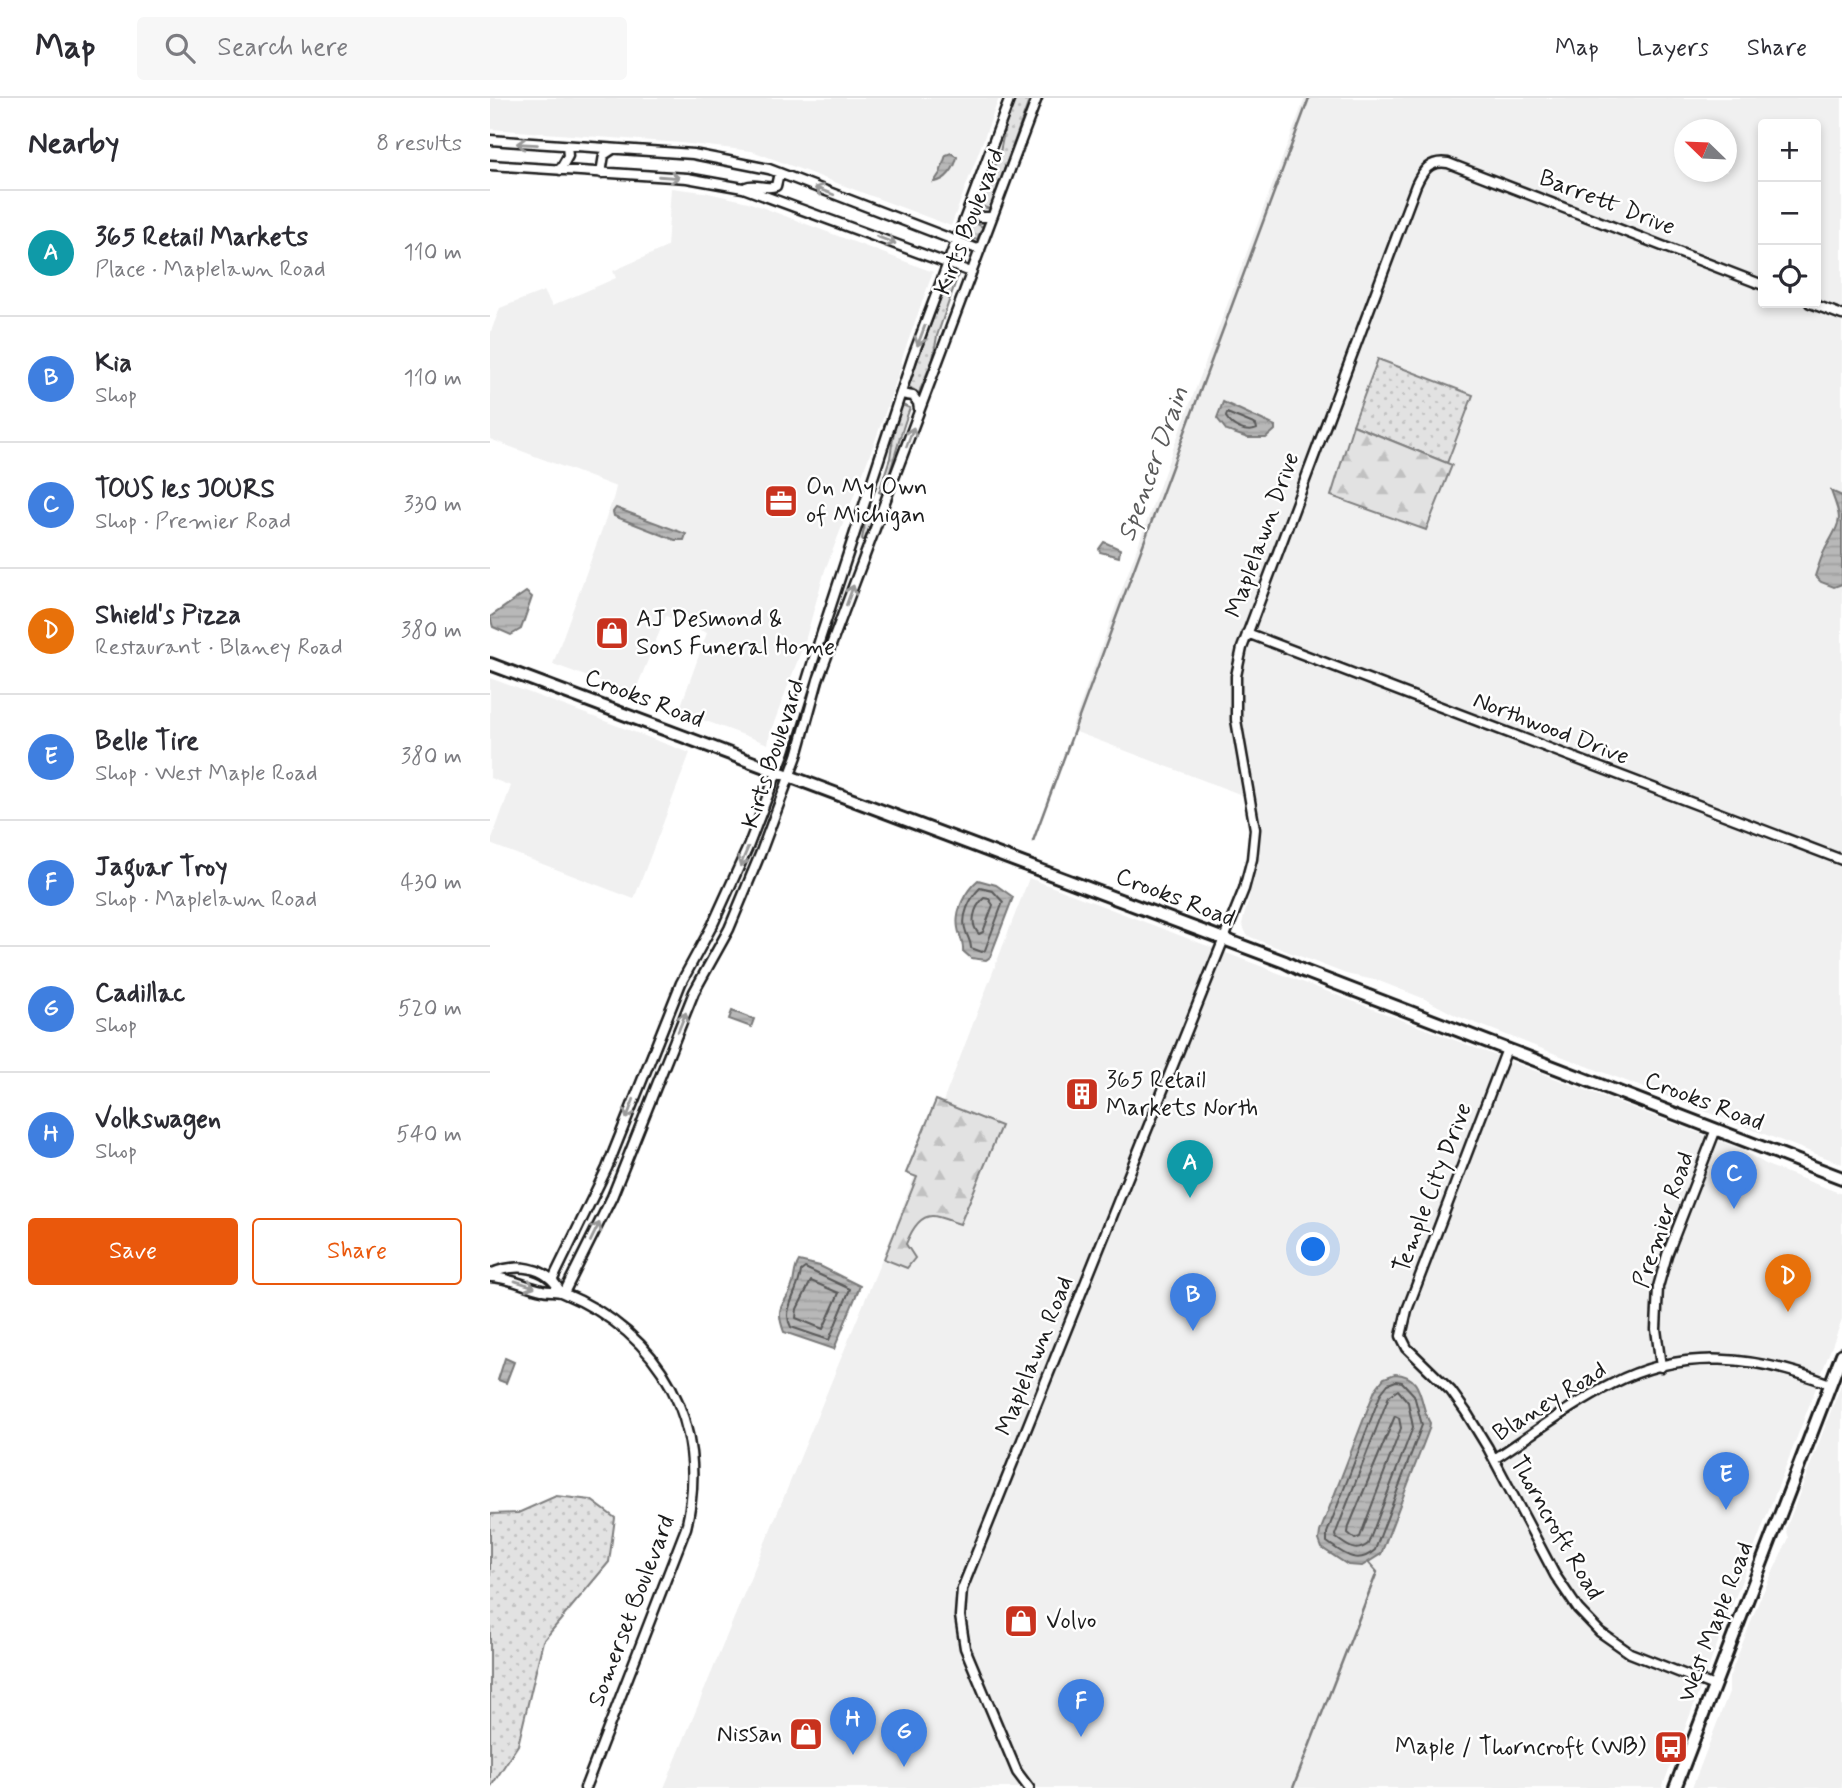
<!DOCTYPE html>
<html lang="en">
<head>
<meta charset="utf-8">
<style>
	body { margin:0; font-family:Mynerve,sans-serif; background:#f7f7f7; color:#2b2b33 }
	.controls { position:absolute; right:21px; top:21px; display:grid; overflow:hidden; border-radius:7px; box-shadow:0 4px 10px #0003 }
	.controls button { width:63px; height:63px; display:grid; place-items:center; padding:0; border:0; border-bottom:2px solid #e1e1e2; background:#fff; color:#2b2b33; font:35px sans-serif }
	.compass { position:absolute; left:1184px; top:21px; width:63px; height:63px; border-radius:50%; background:#fff; box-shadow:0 4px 10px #0003; rotate:293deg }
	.you { position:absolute; left:824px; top:1152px; width:24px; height:24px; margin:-18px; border:5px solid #fff; border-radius:50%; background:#1a73e8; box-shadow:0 0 0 10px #1a73e833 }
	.badge { display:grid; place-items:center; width:46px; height:46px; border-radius:50%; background:#ea580c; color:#fff; font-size:23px; font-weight:700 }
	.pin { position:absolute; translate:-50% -58px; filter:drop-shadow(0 2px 4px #0008) }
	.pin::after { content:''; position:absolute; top:37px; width:24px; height:21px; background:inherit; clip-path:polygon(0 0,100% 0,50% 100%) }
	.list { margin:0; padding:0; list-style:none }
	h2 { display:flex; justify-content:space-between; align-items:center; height:91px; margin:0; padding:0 28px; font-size:30px }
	h2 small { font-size:23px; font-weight:400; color:#7c7c81 }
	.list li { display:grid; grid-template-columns:46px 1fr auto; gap:21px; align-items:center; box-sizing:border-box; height:126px; padding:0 28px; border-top:2px solid #e1e1e2 }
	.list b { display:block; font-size:26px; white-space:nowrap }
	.list p { margin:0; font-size:23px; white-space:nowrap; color:#7c7c81 }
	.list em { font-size:23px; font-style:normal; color:#7c7c81 }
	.actions { display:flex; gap:14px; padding:21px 28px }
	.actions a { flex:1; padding:16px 0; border:2px solid #ea580c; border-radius:7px; text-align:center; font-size:24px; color:#ea580c }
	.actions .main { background:#ea580c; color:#fff }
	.icon { flex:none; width:38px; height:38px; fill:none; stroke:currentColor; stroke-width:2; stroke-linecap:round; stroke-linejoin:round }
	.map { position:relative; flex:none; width:1352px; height:1690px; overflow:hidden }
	header { display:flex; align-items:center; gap:42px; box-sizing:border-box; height:98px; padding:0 35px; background:#fff; border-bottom:2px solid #e1e1e2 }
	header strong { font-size:33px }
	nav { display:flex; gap:38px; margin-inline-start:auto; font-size:24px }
	.search { width:490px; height:63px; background:#f7f7f7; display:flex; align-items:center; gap:18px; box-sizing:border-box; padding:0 24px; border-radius:7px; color:#7c7c81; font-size:26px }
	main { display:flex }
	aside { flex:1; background:#fff }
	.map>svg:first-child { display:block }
	.built { fill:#f0f0f0; fill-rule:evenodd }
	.grass { fill:url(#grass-dots); stroke:#7f7f7f; stroke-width:2 }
	.forest { fill:url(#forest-firs); stroke:#7f7f7f; stroke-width:2 }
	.water { fill:url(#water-rules); stroke:#7a7a7a; stroke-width:2 }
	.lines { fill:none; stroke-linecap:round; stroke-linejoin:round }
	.shore { stroke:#5a5a5a; stroke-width:2 }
	.stream { stroke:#7a7a7a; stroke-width:2.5 }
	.street-casing { stroke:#1c1c1c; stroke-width:13 }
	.secondary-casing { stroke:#1c1c1c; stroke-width:16 }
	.street { stroke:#fff; stroke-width:8 }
	.secondary { stroke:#fff; stroke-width:10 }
	.oneway { stroke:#999 }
	.labels { text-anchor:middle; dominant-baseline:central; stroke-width:5; stroke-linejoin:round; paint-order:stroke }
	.street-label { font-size:24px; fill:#1c1c1c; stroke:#fff }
	.poi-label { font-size:24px; fill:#1c1c1c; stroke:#fff; text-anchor:start }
	.water-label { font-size:26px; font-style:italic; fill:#5a5a5a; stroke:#fff }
</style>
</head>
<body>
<header>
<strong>Map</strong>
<div class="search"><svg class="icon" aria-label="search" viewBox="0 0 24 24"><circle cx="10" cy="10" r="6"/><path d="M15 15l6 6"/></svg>Search here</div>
<nav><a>Map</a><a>Layers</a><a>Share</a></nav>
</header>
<main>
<aside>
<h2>Nearby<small>8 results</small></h2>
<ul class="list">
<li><span class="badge" style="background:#0f9aa8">A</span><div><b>365 Retail Markets</b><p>Place · Maplelawn Road</p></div><em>110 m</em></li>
<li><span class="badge" style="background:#3f7fe0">B</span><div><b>Kia</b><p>Shop</p></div><em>110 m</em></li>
<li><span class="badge" style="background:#3f7fe0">C</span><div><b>TOUS les JOURS</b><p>Shop · Premier Road</p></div><em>330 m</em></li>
<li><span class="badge" style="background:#e8710a">D</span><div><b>Shield's Pizza</b><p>Restaurant · Blaney Road</p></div><em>380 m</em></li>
<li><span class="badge" style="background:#3f7fe0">E</span><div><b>Belle Tire</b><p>Shop · West Maple Road</p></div><em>380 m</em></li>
<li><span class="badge" style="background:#3f7fe0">F</span><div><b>Jaguar Troy</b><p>Shop · Maplelawn Road</p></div><em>430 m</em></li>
<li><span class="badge" style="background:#3f7fe0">G</span><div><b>Cadillac</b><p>Shop</p></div><em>520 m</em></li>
<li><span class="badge" style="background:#3f7fe0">H</span><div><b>Volkswagen</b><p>Shop</p></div><em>540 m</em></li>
</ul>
<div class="actions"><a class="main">Save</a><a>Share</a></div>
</aside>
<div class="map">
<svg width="1352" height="1690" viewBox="0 0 1352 1690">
	<defs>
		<pattern id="grass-dots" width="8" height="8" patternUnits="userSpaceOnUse" patternTransform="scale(1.75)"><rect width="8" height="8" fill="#e2e2e2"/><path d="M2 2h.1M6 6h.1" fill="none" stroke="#c1c1c1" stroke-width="1.8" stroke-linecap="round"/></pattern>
		<pattern id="forest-firs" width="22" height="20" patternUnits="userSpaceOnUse" patternTransform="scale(1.75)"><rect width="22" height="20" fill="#e2e2e2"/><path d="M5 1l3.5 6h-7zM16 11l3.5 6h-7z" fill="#c1c1c1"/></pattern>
		<pattern id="water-rules" width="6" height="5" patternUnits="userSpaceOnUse" patternTransform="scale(1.75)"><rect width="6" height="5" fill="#b8b8b8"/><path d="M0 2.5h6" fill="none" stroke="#9e9e9e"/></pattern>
	</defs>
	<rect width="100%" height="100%" fill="#fff"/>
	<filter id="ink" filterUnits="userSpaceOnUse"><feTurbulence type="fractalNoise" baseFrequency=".0143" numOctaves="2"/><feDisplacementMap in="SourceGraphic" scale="14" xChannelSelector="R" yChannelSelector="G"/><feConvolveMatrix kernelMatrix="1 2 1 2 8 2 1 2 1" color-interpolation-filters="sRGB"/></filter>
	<g filter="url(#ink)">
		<!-- built -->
		<path class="built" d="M 0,0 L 509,0 L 461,128 L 262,53 L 191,45 L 0,31 Z
			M 815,0 L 1352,0 L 1352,1066 L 967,918 L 935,901 L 889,883 L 856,876 L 763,840 L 757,837 L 752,826 L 768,765 L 768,703 L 581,632 L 680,359 ZM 1273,26 L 1326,26 L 1326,205 L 1273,205 ZM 1195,32 L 1237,32 L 1237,74 L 1195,74 Z
			M 181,90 L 214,94 L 258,104 L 443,174 L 412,260 L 411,269 L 385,343 L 335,472 L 315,543 L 280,635 L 278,646 L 189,613 L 217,535 L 176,518 L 144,596 L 63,566 L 123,401 L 126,389 L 0,341 L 0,236 L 10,210 L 54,193 L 62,208 L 126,180 L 123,173 L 177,149 Z
			M 0,580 L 200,655 L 144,801 L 0,746 L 21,688 L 0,680 Z
			M 539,780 L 1248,1050 L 1279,1068 L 1352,1096 L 1352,1222 L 1172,1690 L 174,1690 L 403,1134 Z
			M 1352,1284 L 1352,1690 L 1202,1690 L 1239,1594 L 1239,1580 L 1269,1503 L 1299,1440 L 1296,1431 Z"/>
		<!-- grass -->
		<path class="grass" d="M 525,0 L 540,0 L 500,111 L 490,108 L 510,54 L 515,29 Z
			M 480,122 L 493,129 L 487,141 L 479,142 L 475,137 Z
			M 469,174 L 447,238 L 443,261 L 429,295 L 418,288 L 458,180 L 461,175 Z
			M 888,261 L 983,297 L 957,365 L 863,327 Z
			M 412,307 L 420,310 C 409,338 403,368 393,396 L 389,394 L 400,360 L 404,333 Z
			M 381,408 L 387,412 L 374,443 L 372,441 L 377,414 Z
			M 66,1398 L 101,1402 L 125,1420 L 119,1464 L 53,1543 L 28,1647 L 0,1690 L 0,1416 L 28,1415 Z"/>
		<!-- forest -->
		<path class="forest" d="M 863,327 L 962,367 L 936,432 L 841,398 Z
			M 446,1002 L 511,1028 L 470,1126 C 462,1124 450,1118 442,1118 C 429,1118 420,1136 416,1146 L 425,1160 L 417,1170 L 394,1161 L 427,1079 L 416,1075 Z"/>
		<!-- water -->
		<path class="water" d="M 461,55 L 467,59 C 465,70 456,83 444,84 L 450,75 L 456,57 Z
			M 733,304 L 785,328 L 785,332 L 776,340 L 758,340 L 737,333 L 727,320 Z
			M 1341,393 L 1352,398 L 1352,486 L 1344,489 L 1331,484 L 1325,478 C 1329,467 1332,455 1338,446 C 1352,420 1352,422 1341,393 Z
			M 126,410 L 196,436 L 194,442 L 185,442 L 124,418 L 123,414 Z
			M 614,444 L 630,451 L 629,459 L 610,454 L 609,451 Z
			M 36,494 L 42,499 L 31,531 L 21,537 L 3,529 L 0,519 Z
			M 488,782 L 506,787 L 523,799 L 500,859 L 496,862 L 481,860 L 473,853 C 474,843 469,839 468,830 C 465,813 475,793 488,782 Z
			M 242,913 L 264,921 L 261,929 L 239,921 Z
			M 309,1163 L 330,1168 L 370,1188 L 344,1251 L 294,1234 C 283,1204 297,1208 303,1185 C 305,1176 304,1171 309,1163 Z
			M 15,1260 L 24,1264 L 16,1285 L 8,1282 Z
			M 905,1276 C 935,1277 929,1308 940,1325 L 939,1331 L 891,1456 L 872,1468 L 858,1467 L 832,1450 L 829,1442 L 830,1434 L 885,1292 L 894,1280 Z"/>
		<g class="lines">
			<!-- shore -->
			<path class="shore" d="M 737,315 L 766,327 L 767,331 C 756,336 742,329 736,319 Z
				M 490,790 L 503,793 L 513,804 L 495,852 L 492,854 L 481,850 C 481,843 478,840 476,834 C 470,819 480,800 490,790 Z
				M 494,800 L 499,801 L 503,807 L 493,834 L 489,836 C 479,826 484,809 494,800 Z
				M 315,1170 L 360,1191 L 339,1242 L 301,1229 C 291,1212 309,1194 311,1173 Z
				M 321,1183 L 349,1195 L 333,1231 L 306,1220 L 307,1211 Z
				M 906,1283 L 912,1284 L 924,1297 L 932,1327 L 885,1452 C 867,1468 854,1456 837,1444 L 837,1435 L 891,1295 L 898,1286 Z
				M 908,1292 L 918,1304 L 923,1329 L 878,1446 C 865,1456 858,1448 846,1440 L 845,1437 L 899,1298 Z
				M 905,1318 L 909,1320 L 911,1330 L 870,1439 L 865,1441 L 858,1435 L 859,1428 Z"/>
			<!-- stream -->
			<path class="stream" d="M 543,743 L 819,0
				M 803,1690 L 887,1474 L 879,1465"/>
			<!-- street casing -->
			<g class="street-casing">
				<path id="street" d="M 0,42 L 203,56 L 279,71 L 490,152
					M 0,67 L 197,80 L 253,90 L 481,174
					M 70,72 L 78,58 L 77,48
					M 111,75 L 114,57 L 123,51
					M 256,89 C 266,85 276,92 286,88 L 289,75
					M 481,105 L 490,119 L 502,119
					M 1320,205 L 1352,217
					M 411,296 L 423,298 L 428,305 L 429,311
					M 757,535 L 1352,762
					M 1017,951 L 917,1212 L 911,1238 L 917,1250 L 961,1293 L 976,1314 L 998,1350 L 1065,1477 L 1088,1511 L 1110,1534 L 1140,1555 L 1224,1588
					M 0,1176 C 25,1165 56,1167 70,1193
					M 0,1179 C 18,1179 34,1188 52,1192 C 59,1194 66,1192 73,1195 C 171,1235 221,1326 196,1430 L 95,1690
					M 63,1181 L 117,1070 L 191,885 L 223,826 L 258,749 L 295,653 L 329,544 L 423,258 L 520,0
					M 74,1195 L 122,1099 L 204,894 L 239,831 L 271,754 L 307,658 L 328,582 L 547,0
					M 1171,1269 L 1166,1231 L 1168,1189 L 1177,1157 L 1226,1031
					M 1004,1361 C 1043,1336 1080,1307 1122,1286 C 1193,1249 1267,1258 1340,1286
					M 539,1690 L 527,1674 L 475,1550 L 470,1518 L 472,1491 L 754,791 L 762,761 L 765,731 L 746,622 L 746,578 L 752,550 L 926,87 C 933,72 940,62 958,65 L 1273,187"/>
			</g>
			<!-- secondary casing -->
			<g class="secondary-casing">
				<path id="secondary" d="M 0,566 L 795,864 L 811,872 L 1352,1080
					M 1185,1690 L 1352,1256"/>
			</g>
			<!-- street -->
			<use href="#street" class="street"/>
			<!-- secondary -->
			<use href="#secondary" class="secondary"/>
		</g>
		<!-- one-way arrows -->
		<defs><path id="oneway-shaft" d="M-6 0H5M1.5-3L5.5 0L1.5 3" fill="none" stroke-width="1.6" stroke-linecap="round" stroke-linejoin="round" transform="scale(1.75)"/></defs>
		<g class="oneway">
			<use href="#oneway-shaft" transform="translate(37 46) rotate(-177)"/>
			<use href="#oneway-shaft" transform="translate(179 79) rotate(4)"/>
			<use href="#oneway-shaft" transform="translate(334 93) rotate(-159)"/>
			<use href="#oneway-shaft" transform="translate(396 142) rotate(21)"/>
			<use href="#oneway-shaft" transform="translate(431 238) rotate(111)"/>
			<use href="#oneway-shaft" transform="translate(420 339) rotate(-70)"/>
			<use href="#oneway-shaft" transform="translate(360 497) rotate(-70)"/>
			<use href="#oneway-shaft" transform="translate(254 759) rotate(113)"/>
			<use href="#oneway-shaft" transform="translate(192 924) rotate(-68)"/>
			<use href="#oneway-shaft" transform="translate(140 1011) rotate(111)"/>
			<use href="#oneway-shaft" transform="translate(105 1134) rotate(-64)"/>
			<use href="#oneway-shaft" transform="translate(35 1186) rotate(17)"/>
		</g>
	</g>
	<!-- icons -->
	<defs>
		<g id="office-square" transform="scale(1.75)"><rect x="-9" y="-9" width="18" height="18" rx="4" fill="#c8321e" stroke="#fff"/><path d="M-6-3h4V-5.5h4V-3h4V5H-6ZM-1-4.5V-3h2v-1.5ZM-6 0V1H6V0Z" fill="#fff"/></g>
		<g id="shop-square" transform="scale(1.75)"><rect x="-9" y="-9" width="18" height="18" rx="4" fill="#c8321e" stroke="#fff"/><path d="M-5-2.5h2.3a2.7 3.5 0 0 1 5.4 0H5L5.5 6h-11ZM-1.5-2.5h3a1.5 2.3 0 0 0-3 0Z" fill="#fff"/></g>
		<g id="building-square" transform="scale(1.75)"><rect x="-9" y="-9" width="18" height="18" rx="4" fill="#c8321e" stroke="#fff"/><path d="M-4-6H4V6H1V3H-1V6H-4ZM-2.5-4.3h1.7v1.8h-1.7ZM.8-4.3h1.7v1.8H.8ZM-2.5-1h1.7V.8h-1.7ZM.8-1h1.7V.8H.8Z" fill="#fff"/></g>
		<g id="bus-square" transform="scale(1.75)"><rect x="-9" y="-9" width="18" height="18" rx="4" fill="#c8321e" stroke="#fff"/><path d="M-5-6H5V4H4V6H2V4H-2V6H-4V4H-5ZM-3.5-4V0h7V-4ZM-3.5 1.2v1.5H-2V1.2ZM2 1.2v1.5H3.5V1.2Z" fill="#fff"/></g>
	</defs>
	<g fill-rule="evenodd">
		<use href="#office-square" x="291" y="403"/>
		<use href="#shop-square" x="122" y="535"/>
		<use href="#building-square" x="592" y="996"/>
		<use href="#shop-square" x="531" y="1523"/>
		<use href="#shop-square" x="316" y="1636"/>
		<use href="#bus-square" x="1181" y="1649"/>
	</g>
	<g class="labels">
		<!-- street labels -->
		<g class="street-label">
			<text transform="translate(1117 105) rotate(21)">Barrett Drive</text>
			<text transform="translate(480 124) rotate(-69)">Kirts Boulevard</text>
			<text transform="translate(773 437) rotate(-70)">Maplelawn Drive</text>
			<text transform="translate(154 601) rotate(21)">Crooks Road</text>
			<text transform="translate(1061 631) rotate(21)">Northwood Drive</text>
			<text transform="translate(284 656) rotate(-72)">Kirts Boulevard</text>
			<text transform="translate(685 800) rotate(21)">Crooks Road</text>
			<text transform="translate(1214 1004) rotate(21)">Crooks Road</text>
			<text transform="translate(943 1090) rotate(-69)">Temple City Drive</text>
			<text transform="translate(1174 1122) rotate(-71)">Premier Road</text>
			<text transform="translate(545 1258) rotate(-68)">Maplelawn Road</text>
			<text transform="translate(1060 1304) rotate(-32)">Blaney Road</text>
			<text transform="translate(1066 1430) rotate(60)">Thorncroft Road</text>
			<text transform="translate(142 1513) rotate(-69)">Somerset Boulevard</text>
			<text transform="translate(1226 1524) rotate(-69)">West Maple Road</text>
		</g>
		<!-- poi labels -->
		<g class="poi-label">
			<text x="316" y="389">On My Own<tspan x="316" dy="28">of Michigan</tspan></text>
			<text x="146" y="521">AJ Desmond &amp;<tspan x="146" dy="28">Sons Funeral Home</tspan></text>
			<text x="616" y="982">365 Retail<tspan x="616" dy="28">Markets North</tspan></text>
			<text x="556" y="1523">Volvo</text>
			<text x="292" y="1636" text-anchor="end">Nissan</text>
			<text x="1156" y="1649" text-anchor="end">Maple / Thorncroft (WB)</text>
		</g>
		<!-- water labels -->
		<g class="water-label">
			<text transform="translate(664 366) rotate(-70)">Spencer Drain</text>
		</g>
	</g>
</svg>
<div class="controls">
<button>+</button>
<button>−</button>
<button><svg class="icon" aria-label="locate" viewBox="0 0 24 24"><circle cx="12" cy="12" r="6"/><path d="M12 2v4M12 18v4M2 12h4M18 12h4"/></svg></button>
</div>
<svg class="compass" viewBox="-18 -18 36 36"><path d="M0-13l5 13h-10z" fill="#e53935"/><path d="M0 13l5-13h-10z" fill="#7c7c81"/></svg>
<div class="you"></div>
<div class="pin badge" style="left:700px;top:1100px;background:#0f9aa8">A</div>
<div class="pin badge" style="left:703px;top:1233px;background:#3f7fe0">B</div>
<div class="pin badge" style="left:1244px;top:1111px;background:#3f7fe0">C</div>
<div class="pin badge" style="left:1298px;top:1214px;background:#e8710a">D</div>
<div class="pin badge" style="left:1236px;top:1412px;background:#3f7fe0">E</div>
<div class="pin badge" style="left:591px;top:1639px;background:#3f7fe0">F</div>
<div class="pin badge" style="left:414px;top:1669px;background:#3f7fe0">G</div>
<div class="pin badge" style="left:363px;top:1657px;background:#3f7fe0">H</div>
</div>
</main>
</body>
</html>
